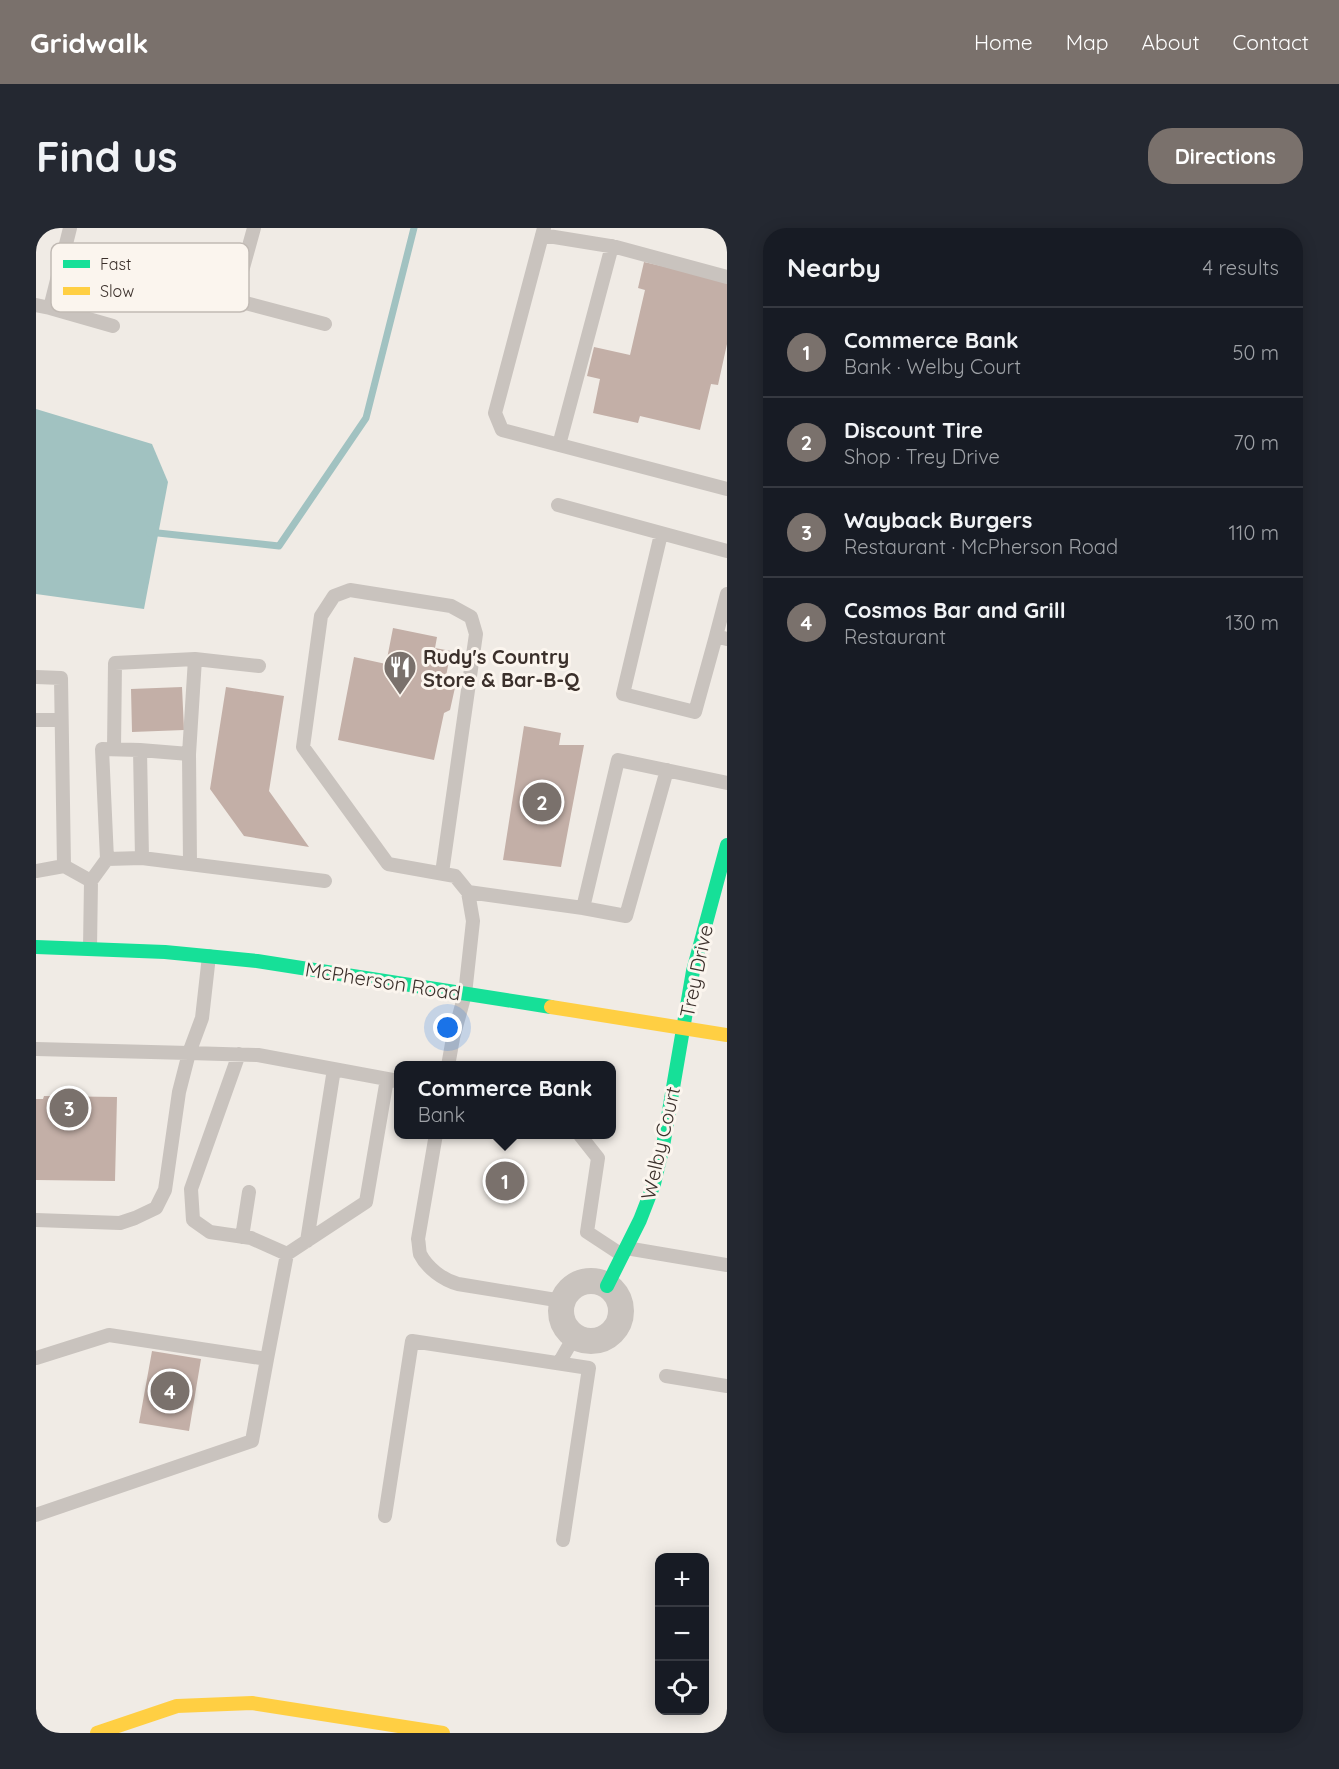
<!DOCTYPE html>
<html lang="en">
<head>
<meta charset="utf-8">
<style>
	body { margin:0; font-family:Quicksand,sans-serif; background:#242831; color:#f1f3f6 }
	.controls { position:absolute; right:18px; bottom:18px; display:grid; overflow:hidden; border-radius:12px; box-shadow:0 3px 15px #0003 }
	.controls button { width:54px; height:54px; display:grid; place-items:center; padding:0; border:0; border-bottom:2px solid #363941; background:#171b24; color:#f1f3f6; font:30px sans-serif }
	.you { position:absolute; left:412px; top:800px; width:21px; height:21px; margin:-15px; border:4px solid #fff; border-radius:50%; background:#1a73e8; box-shadow:0 0 0 9px #1a73e833 }
	.badge { display:grid; place-items:center; width:39px; height:39px; border-radius:50%; background:#7a716c; color:#fff; font-size:20px; font-weight:700 }
	.pin { position:absolute; translate:-50% -50%; border:3px solid #fff; box-shadow:0 2px 6px #0006 }
	.popup { position:absolute; left:358px; top:833px; width:222px; height:78px; box-sizing:border-box; display:grid; place-content:center; border-radius:12px; background:#171b24; filter:drop-shadow(0 2px 4px #0005); font-size:20px; white-space:nowrap; color:#9ea1a6 }
	.popup b { font-size:22px; color:#f1f3f6 }
	.popup::after { content:''; position:absolute; left:50%; top:100%; margin-left:-12px; border:12px solid transparent; border-top-color:#171b24 }
	.list { margin:0; padding:0; list-style:none }
	h2 { display:flex; justify-content:space-between; align-items:center; height:78px; margin:0; padding:0 24px; font-size:26px }
	h2 small { font-size:20px; font-weight:400; color:#9ea1a6 }
	.list li { display:grid; grid-template-columns:39px 1fr auto; gap:18px; align-items:center; box-sizing:border-box; height:90px; padding:0 24px; border-top:2px solid #363941 }
	.list b { display:block; font-size:22px; white-space:nowrap }
	.list p { margin:0; font-size:20px; white-space:nowrap; color:#9ea1a6 }
	.list em { font-size:20px; font-style:normal; color:#9ea1a6 }
	.icon { flex:none; width:33px; height:33px; fill:none; stroke:currentColor; stroke-width:2; stroke-linecap:round; stroke-linejoin:round }
	.map { position:relative; flex:none; width:691px; height:1505px; overflow:hidden; border-radius:24px }
	header { display:flex; align-items:center; gap:36px; box-sizing:border-box; height:84px; padding:0 30px; background:#7a716c; color:#fff }
	header strong { font-size:28px }
	nav { display:flex; gap:33px; margin-inline-start:auto; font-size:21px }
	.intro { display:flex; align-items:center; justify-content:space-between; box-sizing:border-box; height:144px; padding:0 36px }
	h1 { margin:0; font-size:42px }
	.button { padding:15px 27px; border-radius:24px; background:#7a716c; color:#fff; font-size:21px; font-weight:700 }
	main { display:flex; gap:36px; padding:0 36px }
	aside { flex:1; background:#171b24; border-radius:24px; box-shadow:0 3px 15px #0003 }
	.map>svg:first-child { display:block }
	.water { fill:#a1c2c1 }
	.lines { fill:none; stroke-linecap:round; stroke-linejoin:round }
	.stream { stroke:#a1c2c1; stroke-width:7 }
	.building { fill:#c3afa7 }
	.lane { stroke:#c9c3be; stroke-width:14 }
	.street { stroke:#c9c3be; stroke-width:26 }
	.fast { stroke:#16e098; stroke-width:14 }
	.slow { stroke:#ffcf43; stroke-width:14 }
	.labels { text-anchor:middle; dominant-baseline:central; stroke-width:6; stroke-linejoin:round; paint-order:stroke }
	.poi-label { font-size:20px; font-weight:bold; fill:#3b302b; stroke:#fbf5ee; text-anchor:start }
	.street-label { font-size:20px; fill:#3b302b; stroke:#fbf5ee }
	.key { fill:#fbf5ee; stroke:#c1bab4; stroke-width:1.5 }
	.key-label { font-size:16px; fill:#3b302b }
</style>
</head>
<body>
<header>
<strong>Gridwalk</strong>
<nav><a>Home</a><a>Map</a><a>About</a><a>Contact</a></nav>
</header>
<div class="intro"><h1>Find us</h1><a class="button">Directions</a></div>
<main>
<div class="map">
<svg width="691" height="1505" viewBox="0 0 691 1505">
	<rect width="100%" height="100%" fill="#f0ebe5"/>
	<!-- water -->
	<path class="water" d="M 0,181 L 116,216 L 132,254 L 108,381 L 0,366 Z"/>
	<g class="lines">
		<!-- stream -->
		<path class="stream" d="M 114,305 L 122,305 L 243,318 L 330,190 L 378,0"/>
	</g>
	<!-- building -->
	<path class="building" d="M 608,34 L 691,53 L 691,116 L 682,157 L 675,156 L 664,202 L 604,188 L 602,195 L 557,185 L 564,151 L 551,148 L 558,119 L 594,127 L 609,62 L 602,60 Z
		M 357,400 L 401,409 L 399,420 L 415,423 L 409,453 L 420,455 L 414,482 L 408,485 L 398,532 L 302,512 L 318,429 L 350,436 Z
		M 146,459 L 148,502 L 96,504 L 95,461 Z
		M 190,459 L 248,468 L 233,563 L 273,619 L 208,608 L 174,561 Z
		M 488,498 L 525,505 L 523,517 L 548,517 L 525,639 L 467,632 Z
		M 8,868 L 81,869 L 79,953 L 0,952 L 0,871 L 7,871 Z
		M 116,1123 L 165,1131 L 153,1203 L 103,1195 Z"/>
	<g class="lines">
		<!-- lane -->
		<path class="lane" d="M 508,0 L 459,185 L 466,202 L 691,261
			M 506,7 L 580,19 L 691,49
			M 123,55 L 198,72 L 218,0
			M 198,72 L 289,96
			M 0,77 L 14,80 L 34,0
			M 14,80 L 77,98
			M 523,217 L 576,18
			M 522,277 L 691,323
			M 625,306 L 587,466 L 659,484 L 680,408
			M 691,366 L 680,408 L 691,411
			M 159,431 L 223,438
			M 0,449 L 25,450 L 28,638 L 55,653 L 54,720
			M 0,492 L 24,492
			M 104,522 L 106,630
			M 153,526 L 154,635
			M 71,631 L 66,521 L 104,522 L 153,526 L 159,431 L 79,435 L 78,521
			M 0,643 L 28,638
			M 406,645 L 440,406 L 435,389 L 415,378 L 314,362 L 298,368 L 285,388 L 267,519 L 352,636 L 419,648 L 432,664 L 437,693 L 429,766 L 417,810 L 412,838
			M 55,653 L 71,631 L 106,630 L 289,653
			M 432,664 L 547,680 L 582,532 L 691,555
			M 547,680 L 590,688 L 631,542
			M 0,821 L 153,825 L 166,790 L 173,728
			M 203,826 L 155,961 L 157,992 L 174,1004 L 215,1010 L 251,1026
			M 400,906 L 382,1011 C 383,1015 383,1022 384,1026 C 391,1040 407,1052 422,1056 L 526,1073
			M 543,906 L 562,930 L 551,1004 L 586,1027
			M 0,992 L 84,995 L 99,990 L 120,980 L 129,962 L 143,864 L 153,825 L 222,827 L 362,853
			M 206,1009 L 213,964
			M 271,1013 L 298,841
			M 590,1020 L 691,1037
			M 0,1130 L 73,1107 L 231,1131 L 216,1213 L 0,1287
			M 231,1131 L 251,1026 L 330,974 L 351,851
			M 523,1135 L 538,1109
			M 630,1148 L 691,1158
			M 349,1288 L 376,1113 L 553,1140 L 527,1312"/>
		<!-- street -->
		<path class="street" d="M525 1083a30 30 0 1 1 60 0a30 30 0 1 1-60 0Z"/>
		<!-- fast -->
		<path class="fast" d="M 0,719 L 129,724 L 221,733 L 515,779
			M 571,1058 L 604,992 L 618,956 L 627,918 L 657,743 L 691,617"/>
		<!-- slow -->
		<path class="slow" d="M 515,779 L 691,807
			M 61,1505 L 141,1478 L 216,1475 L 407,1505"/>
	</g>
	<!-- icons -->
	<defs>
		<g id="restaurant-pin" transform="scale(1.725)"><path d="M0 17L-7.5 6A9.5 9.5 0 1 1 7.5 6Z" fill="#7a716c" stroke="#fbf5ee"/><path d="M-5-6h1v4h1v-4h1v4h1v-4h1v5L-1.5 .5V6h-2V.5L-5-1ZM5-6V6H3V1.5H1.5Q1.5-4 5-6Z" fill="#fff"/></g>
	</defs>
	<g fill-rule="evenodd">
		<use href="#restaurant-pin" x="364" y="439"/>
	</g>
	<g class="labels">
		<!-- poi labels -->
		<g class="poi-label">
			<text x="387" y="428">Rudy's Country<tspan x="387" dy="23">Store &amp; Bar-B-Q</tspan></text>
		</g>
		<!-- street labels -->
		<g class="street-label">
			<text transform="translate(660 743) rotate(-78)">Trey Drive</text>
			<text transform="translate(347 753) rotate(9)">McPherson Road</text>
			<text transform="translate(624 915) rotate(-77)">Welby Court</text>
		</g>
	</g>
	<!-- legend -->
	<rect x="15" y="15" width="198" height="69" rx="9" class="key"/>
	<rect x="27" y="32" width="27" height="8" fill="#16e098"/>
	<rect x="27" y="59" width="27" height="8" fill="#ffcf43"/>
	<g class="key-label">
		<text x="64" y="42">Fast</text>
		<text x="64" y="69">Slow</text>
	</g>
</svg>
<div class="controls">
<button>+</button>
<button>−</button>
<button><svg class="icon" aria-label="locate" viewBox="0 0 24 24"><circle cx="12" cy="12" r="6"/><path d="M12 2v4M12 18v4M2 12h4M18 12h4"/></svg></button>
</div>
<div class="you"></div>
<div class="pin badge" style="left:469px;top:953px">1</div>
<div class="popup"><b>Commerce Bank</b>Bank</div>
<div class="pin badge" style="left:506px;top:574px">2</div>
<div class="pin badge" style="left:33px;top:880px">3</div>
<div class="pin badge" style="left:134px;top:1163px">4</div>
</div>
<aside>
<h2>Nearby<small>4 results</small></h2>
<ul class="list">
<li><span class="badge">1</span><div><b>Commerce Bank</b><p>Bank · Welby Court</p></div><em>50 m</em></li>
<li><span class="badge">2</span><div><b>Discount Tire</b><p>Shop · Trey Drive</p></div><em>70 m</em></li>
<li><span class="badge">3</span><div><b>Wayback Burgers</b><p>Restaurant · McPherson Road</p></div><em>110 m</em></li>
<li><span class="badge">4</span><div><b>Cosmos Bar and Grill</b><p>Restaurant</p></div><em>130 m</em></li>
</ul>
</aside>
</main>
</body>
</html>
